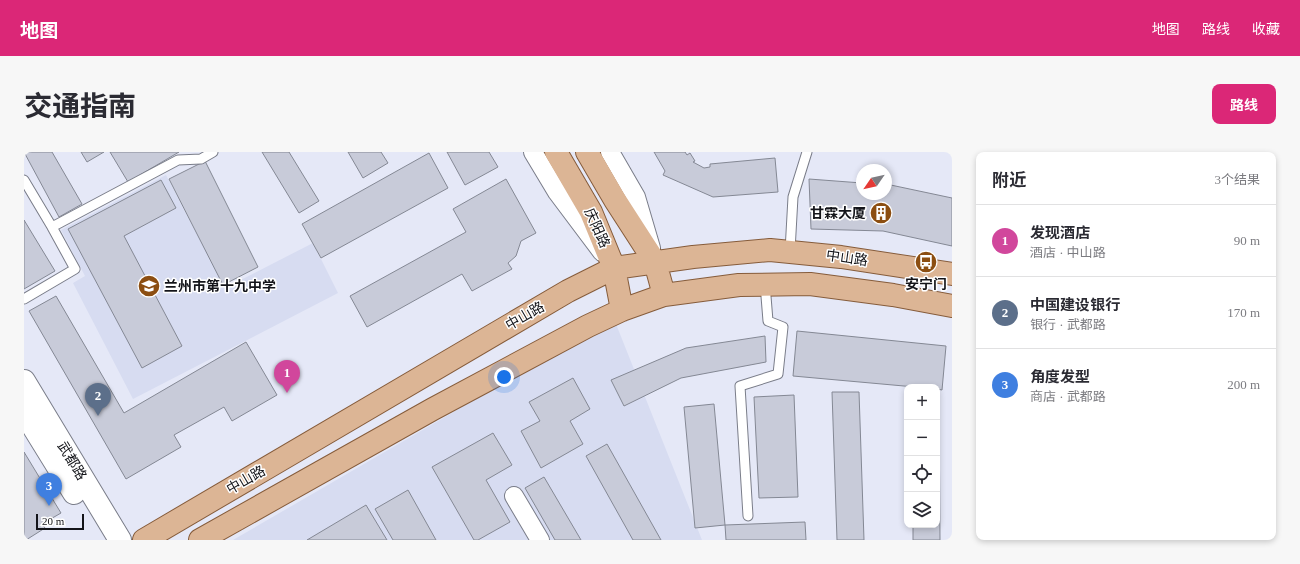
<!DOCTYPE html>
<html lang="zh">
<head>
<meta charset="utf-8">
<style>
	body { margin:0; font-family:"Times New Roman","Noto Sans SC",serif; background:#f7f7f7; color:#2b2b33 }
	.controls { position:absolute; right:12px; bottom:12px; display:grid; overflow:hidden; border-radius:8px; box-shadow:0 2px 6px #0003 }
	.controls button { width:36px; height:36px; display:grid; place-items:center; padding:0; border:0; border-bottom:1px solid #e1e1e2; background:#fff; color:#2b2b33; font:20px sans-serif }
	.compass { position:absolute; left:832px; top:12px; width:36px; height:36px; border-radius:50%; background:#fff; box-shadow:0 2px 6px #0003; rotate:236deg }
	.scale { position:absolute; left:12px; bottom:10px; width:48px; box-sizing:border-box; padding-left:4px; border:2px solid #131419; border-top:0; font-size:11px; line-height:14px; white-space:nowrap; color:#131419; -webkit-text-stroke:3px #fff; paint-order:stroke }
	.you { position:absolute; left:480px; top:225px; width:14px; height:14px; margin:-10px; border:3px solid #fff; border-radius:50%; background:#1a73e8; box-shadow:0 0 0 6px #1a73e833 }
	.badge { display:grid; place-items:center; width:26px; height:26px; border-radius:50%; background:#db2777; color:#fff; font-size:13px; font-weight:700 }
	.pin { position:absolute; translate:-50% -33px; filter:drop-shadow(0 1px 2px #0008) }
	.pin::after { content:''; position:absolute; top:21px; width:14px; height:12px; background:inherit; clip-path:polygon(0 0,100% 0,50% 100%) }
	.list { margin:0; padding:0; list-style:none }
	h2 { display:flex; justify-content:space-between; align-items:center; height:52px; margin:0; padding:0 16px; font-size:17px }
	h2 small { font-size:13px; font-weight:400; color:#7c7c81 }
	.list li { display:grid; grid-template-columns:26px 1fr auto; gap:12px; align-items:center; box-sizing:border-box; height:72px; padding:0 16px; border-top:1px solid #e1e1e2 }
	.list b { display:block; font-size:15px; white-space:nowrap }
	.list p { margin:0; font-size:13px; white-space:nowrap; color:#7c7c81 }
	.list em { font-size:13px; font-style:normal; color:#7c7c81 }
	.icon { flex:none; width:22px; height:22px; fill:none; stroke:currentColor; stroke-width:2; stroke-linecap:round; stroke-linejoin:round }
	.map { position:relative; flex:none; width:928px; height:388px; overflow:hidden; border-radius:8px }
	header { display:flex; align-items:center; gap:24px; box-sizing:border-box; height:56px; padding:0 20px; background:#db2777; color:#fff }
	header strong { font-size:19px }
	nav { display:flex; gap:22px; margin-inline-start:auto; font-size:14px }
	.intro { display:flex; align-items:center; justify-content:space-between; box-sizing:border-box; height:96px; padding:0 24px }
	h1 { margin:0; font-size:28px }
	.button { padding:10px 18px; border-radius:8px; background:#db2777; color:#fff; font-size:14px; font-weight:700 }
	main { display:flex; gap:24px; padding:0 24px }
	aside { flex:1; background:#fff; border-radius:8px; box-shadow:0 2px 6px #0003 }
	.map>svg:first-child { display:block }
	.built { fill:#d7dcf1 }
	.building { fill:#c8cbd9; stroke:#848894 }
	.lines { fill:none; stroke-linecap:round; stroke-linejoin:round }
	.lane-casing { stroke:#7a7d89; stroke-width:11 }
	.street-casing { stroke:#7a7d89; stroke-width:20 }
	.secondary-casing { stroke:#7a7d89; stroke-width:24 }
	.primary-casing { stroke:#865c3b; stroke-width:24 }
	.lane { stroke:#fff; stroke-width:9 }
	.street { stroke:#fff; stroke-width:18 }
	.secondary { stroke:#fff; stroke-width:22 }
	.primary { stroke:#dcb595; stroke-width:22 }
	.labels { text-anchor:middle; dominant-baseline:central; stroke-width:3; stroke-linejoin:round; paint-order:stroke }
	.poi-label { font-size:14px; font-weight:bold; fill:#131419; stroke:#fff; text-anchor:end }
	.street-label { font-size:14px; fill:#131419; stroke:#fff }
</style>
</head>
<body>
<header>
<strong>地图</strong>
<nav><a>地图</a><a>路线</a><a>收藏</a></nav>
</header>
<div class="intro"><h1>交通指南</h1><a class="button">路线</a></div>
<main>
<div class="map">
<svg width="928" height="388" viewBox="0 0 928 388">
	<rect width="100%" height="100%" fill="#e5e8f7"/>
	<!-- built -->
	<path class="built" d="M 142,23 L 201,136 L 289,91 L 314,141 L 109,247 L 49,131 L 61,124 L 37,78 Z
		M 590,167 L 678,388 L 209,388 Z"/>
	<!-- building -->
	<path class="building" d="M 0,0 L 28,0 L 58,52 L 35,65 Z
		M 57,0 L 80,0 L 63,10 Z
		M 86,0 L 155,0 L 104,30 Z
		M 238,0 L 265,0 L 295,49 L 275,61 Z
		M 324,0 L 357,0 L 364,11 L 339,26 Z
		M 423,0 L 465,0 L 474,15 L 441,33 Z
		M 630,0 L 661,0 L 663,3 L 666,1 L 671,9 L 669,10 L 680,16 L 686,15 L 686,12 L 751,6 L 754,40 L 689,45 L 639,23 L 641,19 Z
		M 405,1 L 424,36 L 297,106 L 278,72 Z
		M 181,9 L 234,115 L 199,133 L 145,27 Z
		M 482,27 L 512,81 L 497,89 L 492,104 L 484,111 L 488,117 L 448,139 L 438,122 L 343,175 L 326,144 L 442,80 L 429,57 Z
		M 785,27 L 838,31 L 838,42 L 862,42 L 862,32 L 928,46 L 928,94 L 859,79 L 787,77 Z
		M 137,28 L 152,56 L 100,84 L 158,194 L 118,216 L 44,77 Z
		M 0,68 L 31,119 L 0,137 Z
		M 32,144 L 100,261 L 222,190 L 253,243 L 208,269 L 200,255 L 150,283 L 157,295 L 102,327 L 5,159 Z
		M 773,179 L 922,194 L 918,238 L 913,237 L 913,235 L 891,235 L 769,224 Z
		M 741,184 L 742,210 L 657,226 L 600,254 L 587,228 L 662,196 Z
		M 549,226 L 566,257 L 546,269 L 559,292 L 517,316 L 497,279 L 516,269 L 505,250 Z
		M 808,240 L 835,240 L 840,388 L 813,388 Z
		M 770,243 L 774,345 L 735,346 L 730,245 Z
		M 913,245 L 915,245 L 916,388 L 889,388 L 889,373 L 913,373 Z
		M 690,252 L 701,373 L 671,376 L 660,255 Z
		M 469,281 L 488,313 L 462,328 L 486,370 L 454,388 L 450,388 L 408,315 Z
		M 583,292 L 637,388 L 609,388 L 562,304 Z
		M 0,300 L 37,361 L 18,372 L 21,376 L 2,388 L 0,388 Z
		M 520,325 L 557,388 L 531,388 L 501,336 Z
		M 384,338 L 412,388 L 369,388 L 351,357 Z
		M 342,353 L 363,388 L 283,388 Z
		M 781,370 L 782,388 L 702,388 L 701,373 Z"/>
	<g class="lines">
		<!-- lane casing -->
		<g class="lane-casing">
			<path id="lane" d="M 0,28 L 28,75 L 154,8 L 177,7 L 189,0
				M 766,99 L 769,45 L 783,0
				M 0,147 L 51,117 L 28,75
				M 724,364 L 716,234 L 754,222 L 759,175 L 744,169 L 741,132"/>
		</g>
		<!-- street casing -->
		<g class="street-casing">
			<path id="street" d="M 509,0 L 533,40 L 578,100
				M 586,0 L 612,45 L 627,96
				M 490,344 L 516,388"/>
		</g>
		<!-- secondary casing -->
		<g class="secondary-casing">
			<path id="secondary" d="M 0,229 L 96,388
				M 0,260 L 50,341"/>
		</g>
		<!-- primary casing -->
		<g class="primary-casing">
			<path id="primary" d="M 532,0 L 567,60 L 590,116 L 598,158
				M 563,0 L 591,48 L 631,110 L 640,143
				M 120,388 L 544,139 L 590,116 L 669,105 L 746,98 L 817,105 L 928,122
				M 176,388 L 409,257 L 564,174 L 598,158 L 640,143 L 715,133 L 786,132 L 869,143 L 928,154"/>
		</g>
		<!-- lane -->
		<use href="#lane" class="lane"/>
		<!-- street -->
		<use href="#street" class="street"/>
		<!-- secondary -->
		<use href="#secondary" class="secondary"/>
		<!-- primary -->
		<use href="#primary" class="primary"/>
	</g>
	<!-- icons -->
	<defs>
		<g id="building-disc" transform="scale(1.15)"><circle r="9.5" fill="#8c4e11" stroke="#fff"/><path d="M-4-6H4V6H1V3H-1V6H-4ZM-2.5-4.3h1.7v1.8h-1.7ZM.8-4.3h1.7v1.8H.8ZM-2.5-1h1.7V.8h-1.7ZM.8-1h1.7V.8H.8Z" fill="#fff"/></g>
		<g id="bus-disc" transform="scale(1.15)"><circle r="9.5" fill="#8c4e11" stroke="#fff"/><path d="M-5-6H5V4H4V6H2V4H-2V6H-4V4H-5ZM-3.5-4V0h7V-4ZM-3.5 1.2v1.5H-2V1.2ZM2 1.2v1.5H3.5V1.2Z" fill="#fff"/></g>
		<g id="school-disc" transform="scale(1.15)"><circle r="9.5" fill="#8c4e11" stroke="#fff"/><path d="M0-5L7-2L0 1L-7-2ZM-4 1L0 2.5L4 1V4Q0 6-4 4Z" fill="#fff"/></g>
	</defs>
	<g fill-rule="evenodd">
		<use href="#building-disc" x="857" y="61"/>
		<use href="#bus-disc" x="902" y="110"/>
		<use href="#school-disc" x="125" y="134"/>
	</g>
	<g class="labels">
		<!-- poi labels -->
		<g class="poi-label">
			<text x="842" y="61">甘霖大厦</text>
			<text x="902" y="132" text-anchor="middle">安宁门</text>
			<text x="140" y="134" text-anchor="start">兰州市第十九中学</text>
		</g>
		<!-- street labels -->
		<g class="street-label">
			<text transform="translate(573 76) rotate(66)">庆阳路</text>
			<text transform="translate(823 106) rotate(8)">中山路</text>
			<text transform="translate(501 164) rotate(-30)">中山路</text>
			<text transform="translate(48 309) rotate(59)">武都路</text>
			<text transform="translate(222 328) rotate(-30)">中山路</text>
		</g>
	</g>
</svg>
<div class="controls">
<button>+</button>
<button>−</button>
<button><svg class="icon" aria-label="locate" viewBox="0 0 24 24"><circle cx="12" cy="12" r="6"/><path d="M12 2v4M12 18v4M2 12h4M18 12h4"/></svg></button>
<button><svg class="icon" aria-label="layers" viewBox="0 0 24 24"><path d="M12 4l9 5-9 5-9-5zM3 14l9 5 9-5"/></svg></button>
</div>
<svg class="compass" viewBox="-18 -18 36 36"><path d="M0-13l5 13h-10z" fill="#e53935"/><path d="M0 13l5-13h-10z" fill="#7c7c81"/></svg>
<div class="scale">20 m</div>
<div class="you"></div>
<div class="pin badge" style="left:263px;top:241px;background:#d1479c">1</div>
<div class="pin badge" style="left:74px;top:264px;background:#5c6f8a">2</div>
<div class="pin badge" style="left:25px;top:354px;background:#3f7fe0">3</div>
</div>
<aside>
<h2>附近<small>3个结果</small></h2>
<ul class="list">
<li><span class="badge" style="background:#d1479c">1</span><div><b>发现酒店</b><p>酒店 · 中山路</p></div><em>90 m</em></li>
<li><span class="badge" style="background:#5c6f8a">2</span><div><b>中国建设银行</b><p>银行 · 武都路</p></div><em>170 m</em></li>
<li><span class="badge" style="background:#3f7fe0">3</span><div><b>角度发型</b><p>商店 · 武都路</p></div><em>200 m</em></li>
</ul>
</aside>
</main>
</body>
</html>
